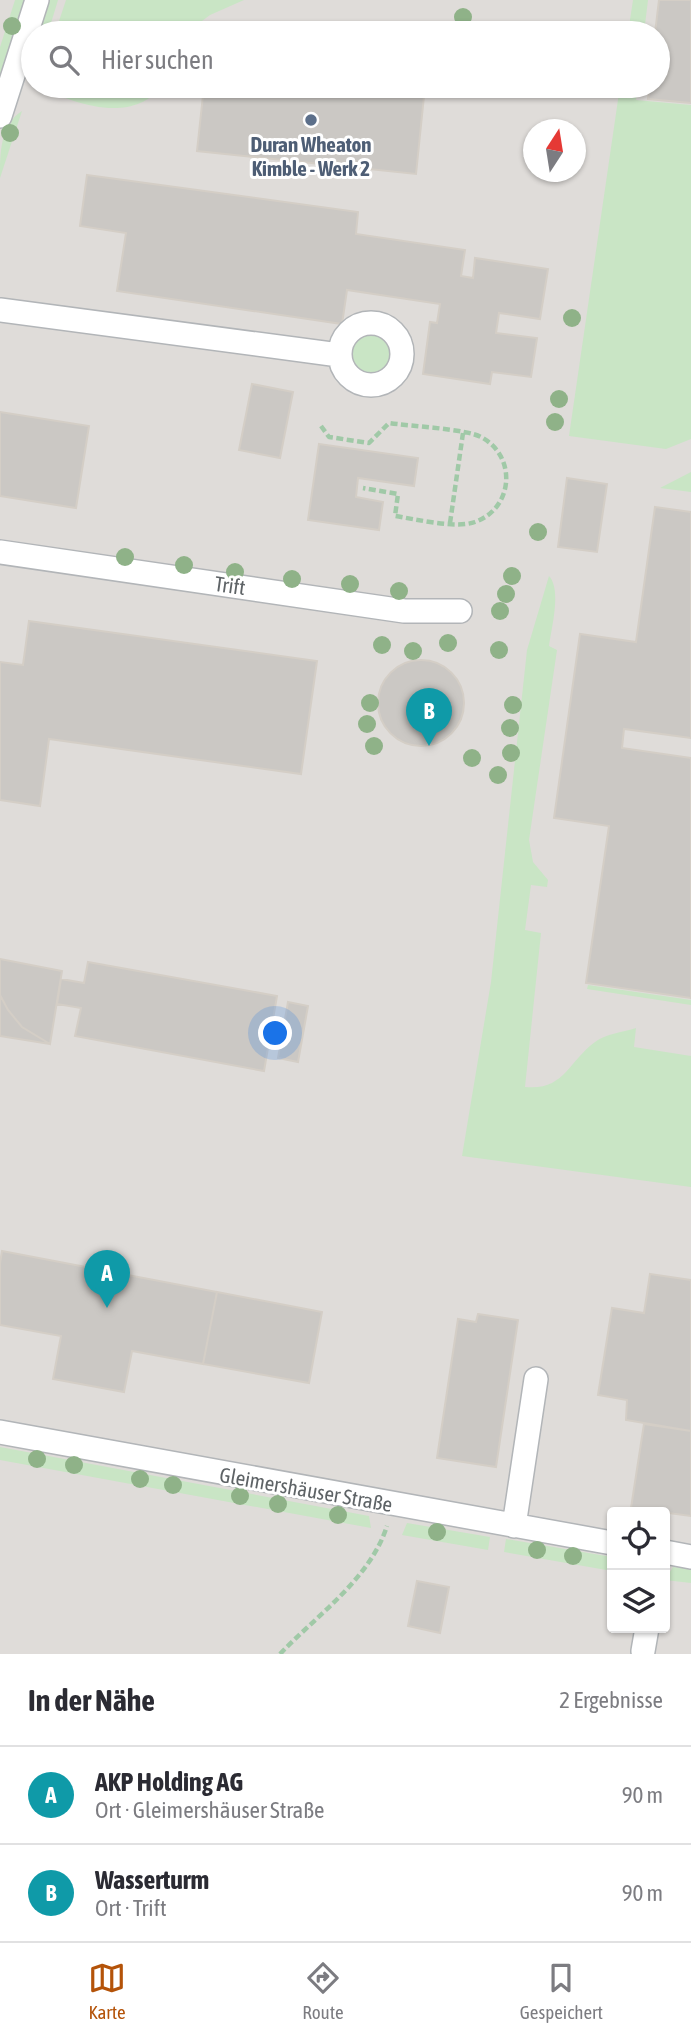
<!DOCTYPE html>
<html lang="de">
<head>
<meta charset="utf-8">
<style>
	body { margin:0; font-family:"Asap Condensed",sans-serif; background:#f7f7f7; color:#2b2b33 }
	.controls { position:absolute; right:21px; bottom:21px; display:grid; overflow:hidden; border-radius:7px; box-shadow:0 2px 5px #0004 }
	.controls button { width:63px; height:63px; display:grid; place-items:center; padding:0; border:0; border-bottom:2px solid #e1e1e2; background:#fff; color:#2b2b33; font:35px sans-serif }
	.compass { position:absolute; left:523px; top:119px; width:63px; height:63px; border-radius:50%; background:#fff; box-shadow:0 2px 5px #0004; rotate:12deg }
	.you { position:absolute; left:276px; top:1034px; width:24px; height:24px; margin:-18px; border:5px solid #fff; border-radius:50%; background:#1a73e8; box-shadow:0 0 0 10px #1a73e833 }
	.badge { display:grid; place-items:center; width:46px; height:46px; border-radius:50%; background:#b45309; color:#fff; font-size:23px; font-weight:700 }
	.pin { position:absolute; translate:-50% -58px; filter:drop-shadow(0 2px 4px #0008) }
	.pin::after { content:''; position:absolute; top:37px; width:24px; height:21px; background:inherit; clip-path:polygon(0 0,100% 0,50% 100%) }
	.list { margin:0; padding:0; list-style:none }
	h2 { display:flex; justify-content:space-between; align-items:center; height:91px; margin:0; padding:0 28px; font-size:30px }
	h2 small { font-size:23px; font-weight:400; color:#7c7c81 }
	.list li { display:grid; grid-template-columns:46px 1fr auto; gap:21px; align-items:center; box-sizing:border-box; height:98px; padding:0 28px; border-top:2px solid #e1e1e2 }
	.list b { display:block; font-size:26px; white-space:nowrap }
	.list p { margin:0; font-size:23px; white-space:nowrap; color:#7c7c81 }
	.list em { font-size:23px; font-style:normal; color:#7c7c81 }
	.icon { flex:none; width:38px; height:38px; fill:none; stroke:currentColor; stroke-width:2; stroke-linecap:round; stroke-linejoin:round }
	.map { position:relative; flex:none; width:691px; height:1654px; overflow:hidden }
	.search { position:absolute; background:#fff; box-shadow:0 2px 5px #0004; left:21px; right:21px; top:21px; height:77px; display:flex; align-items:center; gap:18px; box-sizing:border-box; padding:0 24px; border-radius:38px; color:#7c7c81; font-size:26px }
	.sheet { height:287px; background:#fff }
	nav { display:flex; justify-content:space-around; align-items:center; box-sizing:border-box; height:98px; border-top:2px solid #e1e1e2; background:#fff; font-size:19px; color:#7c7c81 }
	nav a { display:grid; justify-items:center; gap:4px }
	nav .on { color:#b45309 }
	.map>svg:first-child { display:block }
	.industrial { fill:#dfdcd9; fill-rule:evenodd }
	.green { fill:#c9e5c5 }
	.building { fill:#cbc8c4; stroke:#d4cec6; stroke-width:2 }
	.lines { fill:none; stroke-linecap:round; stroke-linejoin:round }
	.minor-casing { stroke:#b2b5b8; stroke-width:26 }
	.path { stroke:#a0c9a7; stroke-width:4.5; stroke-dasharray:7 3.5; stroke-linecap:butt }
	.minor { stroke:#fff; stroke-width:23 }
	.tree { fill:#8fb288 }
	.service-dot { fill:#5c6f8a; stroke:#fff; stroke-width:2.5 }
	.labels { text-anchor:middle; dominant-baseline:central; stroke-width:6; stroke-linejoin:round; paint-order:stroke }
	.service-label { font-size:21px; font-weight:bold; fill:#4e5e75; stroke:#fff }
	.street-label { font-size:21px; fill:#5e6366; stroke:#fff }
</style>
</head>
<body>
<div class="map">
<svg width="691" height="1654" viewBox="0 0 691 1654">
	<rect width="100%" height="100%" fill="#f0ede7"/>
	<!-- industrial -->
	<path class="industrial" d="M 0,0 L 691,0 L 691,1654 L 0,1654 ZM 33,33 L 658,33 L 658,86 L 33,86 ZM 534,130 L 576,130 L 576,172 L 534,172 ZM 612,1512 L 665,1512 L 665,1628 L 612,1628 Z"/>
	<!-- green -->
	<path class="green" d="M 15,0 L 25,0 L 0,77 L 0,47 Z
		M 49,0 L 58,0 L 48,33 L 38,33 Z
		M 66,0 L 244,0 L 210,15 L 186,33 L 55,33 Z
		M 633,0 L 648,0 L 644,33 L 628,33 Z
		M 38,86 L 162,86 C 132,125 74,104 38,86 Z
		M 620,86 L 638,86 L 636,100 L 691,105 L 691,439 L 666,449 L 569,436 Z
		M 22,111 L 0,178 C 0,153 0,125 22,111 Z
		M349 354a22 22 0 1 1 44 0a22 22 0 1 1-44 0Z
		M 691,472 L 691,492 L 660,488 Z
		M 549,576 C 562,590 551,629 549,646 L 557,650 L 529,840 L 533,862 L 548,880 L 547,887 L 531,885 L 525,930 L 541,933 L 525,1087 C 564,1091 568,1062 595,1042 C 605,1034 624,1032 636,1028 L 634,1047 L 691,1056 L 691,1187 L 462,1156 L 491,982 L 527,650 Z
		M 588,985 L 691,1000 L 691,1005 L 587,989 Z
		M 0,1447 L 369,1516 L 371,1528 L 0,1460 Z
		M 407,1523 L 490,1537 L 488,1550 L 402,1535 Z
		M 506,1539 L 612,1557 L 612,1571 L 504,1552 Z
		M 673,1567 L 691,1569 L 691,1583 L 665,1580 Z"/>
	<!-- building -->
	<path class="building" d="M 659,0 L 691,0 L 691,103 L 648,99 L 650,86 L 658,86 L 658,33 L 655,33 Z
		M 204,86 L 328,86 L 424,96 L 416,174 L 197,151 Z
		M 87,175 L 358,212 L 356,234 L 465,250 L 461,276 L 473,278 L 475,258 L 548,269 L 540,319 L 499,313 L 496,333 L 537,338 L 531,377 L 492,372 L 490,384 L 423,374 L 430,322 L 437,323 L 440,304 L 347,290 L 342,324 L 117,291 L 126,233 L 80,226 Z
		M 252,384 L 293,392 L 280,458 L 239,450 Z
		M 0,412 L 89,426 L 76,508 L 0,496 Z
		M 319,444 L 418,458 L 414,486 L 358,478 L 356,497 L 383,502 L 379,530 L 308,520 Z
		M 567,478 L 607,484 L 597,552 L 558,547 Z
		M 655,507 L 691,512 L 691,738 L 624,729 L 622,748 L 691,758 L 691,998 L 586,983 L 609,826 L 554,818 L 580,634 L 636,642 Z
		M 29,621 L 317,661 L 301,774 L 49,739 L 40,806 L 0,800 L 0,662 L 23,665 Z
		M378 703a43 43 0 1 1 86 0a43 43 0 1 1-86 0Z
		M 0,959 L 62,971 L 50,1044 L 22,1027 L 8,1010 L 0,995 Z
		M 88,962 L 277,996 L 264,1071 L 75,1036 L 81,1008 L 57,1004 L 61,979 L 84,983 Z
		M 0,995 L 8,1010 L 22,1027 L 50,1044 L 0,1036 Z
		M 288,1002 L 308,1006 L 298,1062 L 278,1058 Z
		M 2,1251 L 217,1292 L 203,1364 L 132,1351 L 124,1392 L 53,1379 L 61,1336 L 0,1325 L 0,1263 Z
		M 650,1274 L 691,1280 L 691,1431 L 626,1420 L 627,1400 L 598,1395 L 612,1308 L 644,1313 Z
		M 217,1292 L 322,1312 L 309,1383 L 203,1364 Z
		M 478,1314 L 518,1320 L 496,1467 L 437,1458 L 458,1319 L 476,1322 Z
		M 644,1424 L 691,1431 L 691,1516 L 631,1508 Z
		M 417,1581 L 449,1587 L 440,1633 L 408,1626 Z"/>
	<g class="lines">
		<!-- minor casing -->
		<g class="minor-casing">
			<path id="minor" d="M 0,116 L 37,0
				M 0,310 L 339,355
				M340 354a31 31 0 1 1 62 0a31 31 0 1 1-62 0Z
				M 0,552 L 404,611 L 460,611
				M 0,1432 L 612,1543
				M 514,1526 L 536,1379
				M 665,1552 L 691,1557
				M 643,1651 L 647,1628"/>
		</g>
		<!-- path -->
		<path class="path" d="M 321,426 L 329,437 L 369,443 L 389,423 C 409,426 467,429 481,437 C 517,456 514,508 475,522 C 456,529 415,519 395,516 L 398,494 L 363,488
			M 450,523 L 463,433
			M 280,1654 C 317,1615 370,1579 387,1526"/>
		<!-- minor -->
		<use href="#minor" class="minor"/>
	</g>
	<!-- trees -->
	<g class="tree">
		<circle cx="463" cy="17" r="9"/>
		<circle cx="12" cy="26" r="9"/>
		<circle cx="10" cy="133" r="9"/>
		<circle cx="572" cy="318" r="9"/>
		<circle cx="559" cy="399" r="9"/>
		<circle cx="555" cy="422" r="9"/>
		<circle cx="538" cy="532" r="9"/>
		<circle cx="125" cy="557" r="9"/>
		<circle cx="184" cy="565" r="9"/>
		<circle cx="235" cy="572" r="9"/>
		<circle cx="512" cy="576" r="9"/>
		<circle cx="292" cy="579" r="9"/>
		<circle cx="350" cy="584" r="9"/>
		<circle cx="399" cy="591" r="9"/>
		<circle cx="506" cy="594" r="9"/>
		<circle cx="500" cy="611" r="9"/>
		<circle cx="448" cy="643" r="9"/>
		<circle cx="382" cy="645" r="9"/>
		<circle cx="499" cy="650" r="9"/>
		<circle cx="413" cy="651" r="9"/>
		<circle cx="370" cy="703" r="9"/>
		<circle cx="513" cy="705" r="9"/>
		<circle cx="367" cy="724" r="9"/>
		<circle cx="510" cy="728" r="9"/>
		<circle cx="374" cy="746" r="9"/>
		<circle cx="511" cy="753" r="9"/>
		<circle cx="472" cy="758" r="9"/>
		<circle cx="498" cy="775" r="9"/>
		<circle cx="37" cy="1459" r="9"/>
		<circle cx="74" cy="1465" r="9"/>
		<circle cx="140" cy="1479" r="9"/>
		<circle cx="173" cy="1485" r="9"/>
		<circle cx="240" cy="1496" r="9"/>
		<circle cx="278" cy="1504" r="9"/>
		<circle cx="338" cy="1515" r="9"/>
		<circle cx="437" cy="1532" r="9"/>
		<circle cx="537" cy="1550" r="9"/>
		<circle cx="573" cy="1556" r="9"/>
	</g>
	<!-- markers -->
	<circle class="service-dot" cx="311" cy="120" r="7"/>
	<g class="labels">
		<!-- service labels -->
		<g class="service-label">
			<text x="311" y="144">Duran Wheaton<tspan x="311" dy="24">Kimble - Werk 2</tspan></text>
		</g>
		<!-- street labels -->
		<g class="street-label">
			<text transform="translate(230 585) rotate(8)">Trift</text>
			<text transform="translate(306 1489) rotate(10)">Gleimershäuser Straße</text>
		</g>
	</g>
</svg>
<div class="controls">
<button><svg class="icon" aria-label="locate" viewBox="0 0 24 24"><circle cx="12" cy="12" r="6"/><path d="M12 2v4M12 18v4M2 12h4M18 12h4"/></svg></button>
<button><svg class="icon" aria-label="layers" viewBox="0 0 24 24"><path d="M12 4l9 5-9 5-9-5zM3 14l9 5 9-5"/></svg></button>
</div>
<svg class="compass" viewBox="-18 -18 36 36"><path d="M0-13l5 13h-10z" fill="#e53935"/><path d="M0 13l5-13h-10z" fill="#7c7c81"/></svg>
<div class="you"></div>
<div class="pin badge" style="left:107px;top:1308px;background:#0f9aa8">A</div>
<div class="pin badge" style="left:429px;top:746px;background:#0f9aa8">B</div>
<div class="search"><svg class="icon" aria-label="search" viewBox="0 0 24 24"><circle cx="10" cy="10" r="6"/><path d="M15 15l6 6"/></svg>Hier suchen</div>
</div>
<section class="sheet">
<h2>In der Nähe<small>2 Ergebnisse</small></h2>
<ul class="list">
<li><span class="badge" style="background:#0f9aa8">A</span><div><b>AKP Holding AG</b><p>Ort · Gleimershäuser Straße</p></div><em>90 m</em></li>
<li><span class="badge" style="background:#0f9aa8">B</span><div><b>Wasserturm</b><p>Ort · Trift</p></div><em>90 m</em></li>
</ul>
</section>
<nav>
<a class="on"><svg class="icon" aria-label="map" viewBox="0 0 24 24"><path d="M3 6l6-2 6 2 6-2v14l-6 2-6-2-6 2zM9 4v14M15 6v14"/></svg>Karte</a>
<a><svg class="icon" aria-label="directions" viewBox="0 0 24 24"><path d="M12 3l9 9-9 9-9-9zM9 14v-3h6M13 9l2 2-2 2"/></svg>Route</a>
<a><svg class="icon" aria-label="saved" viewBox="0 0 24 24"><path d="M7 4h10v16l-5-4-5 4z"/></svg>Gespeichert</a>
</nav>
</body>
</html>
